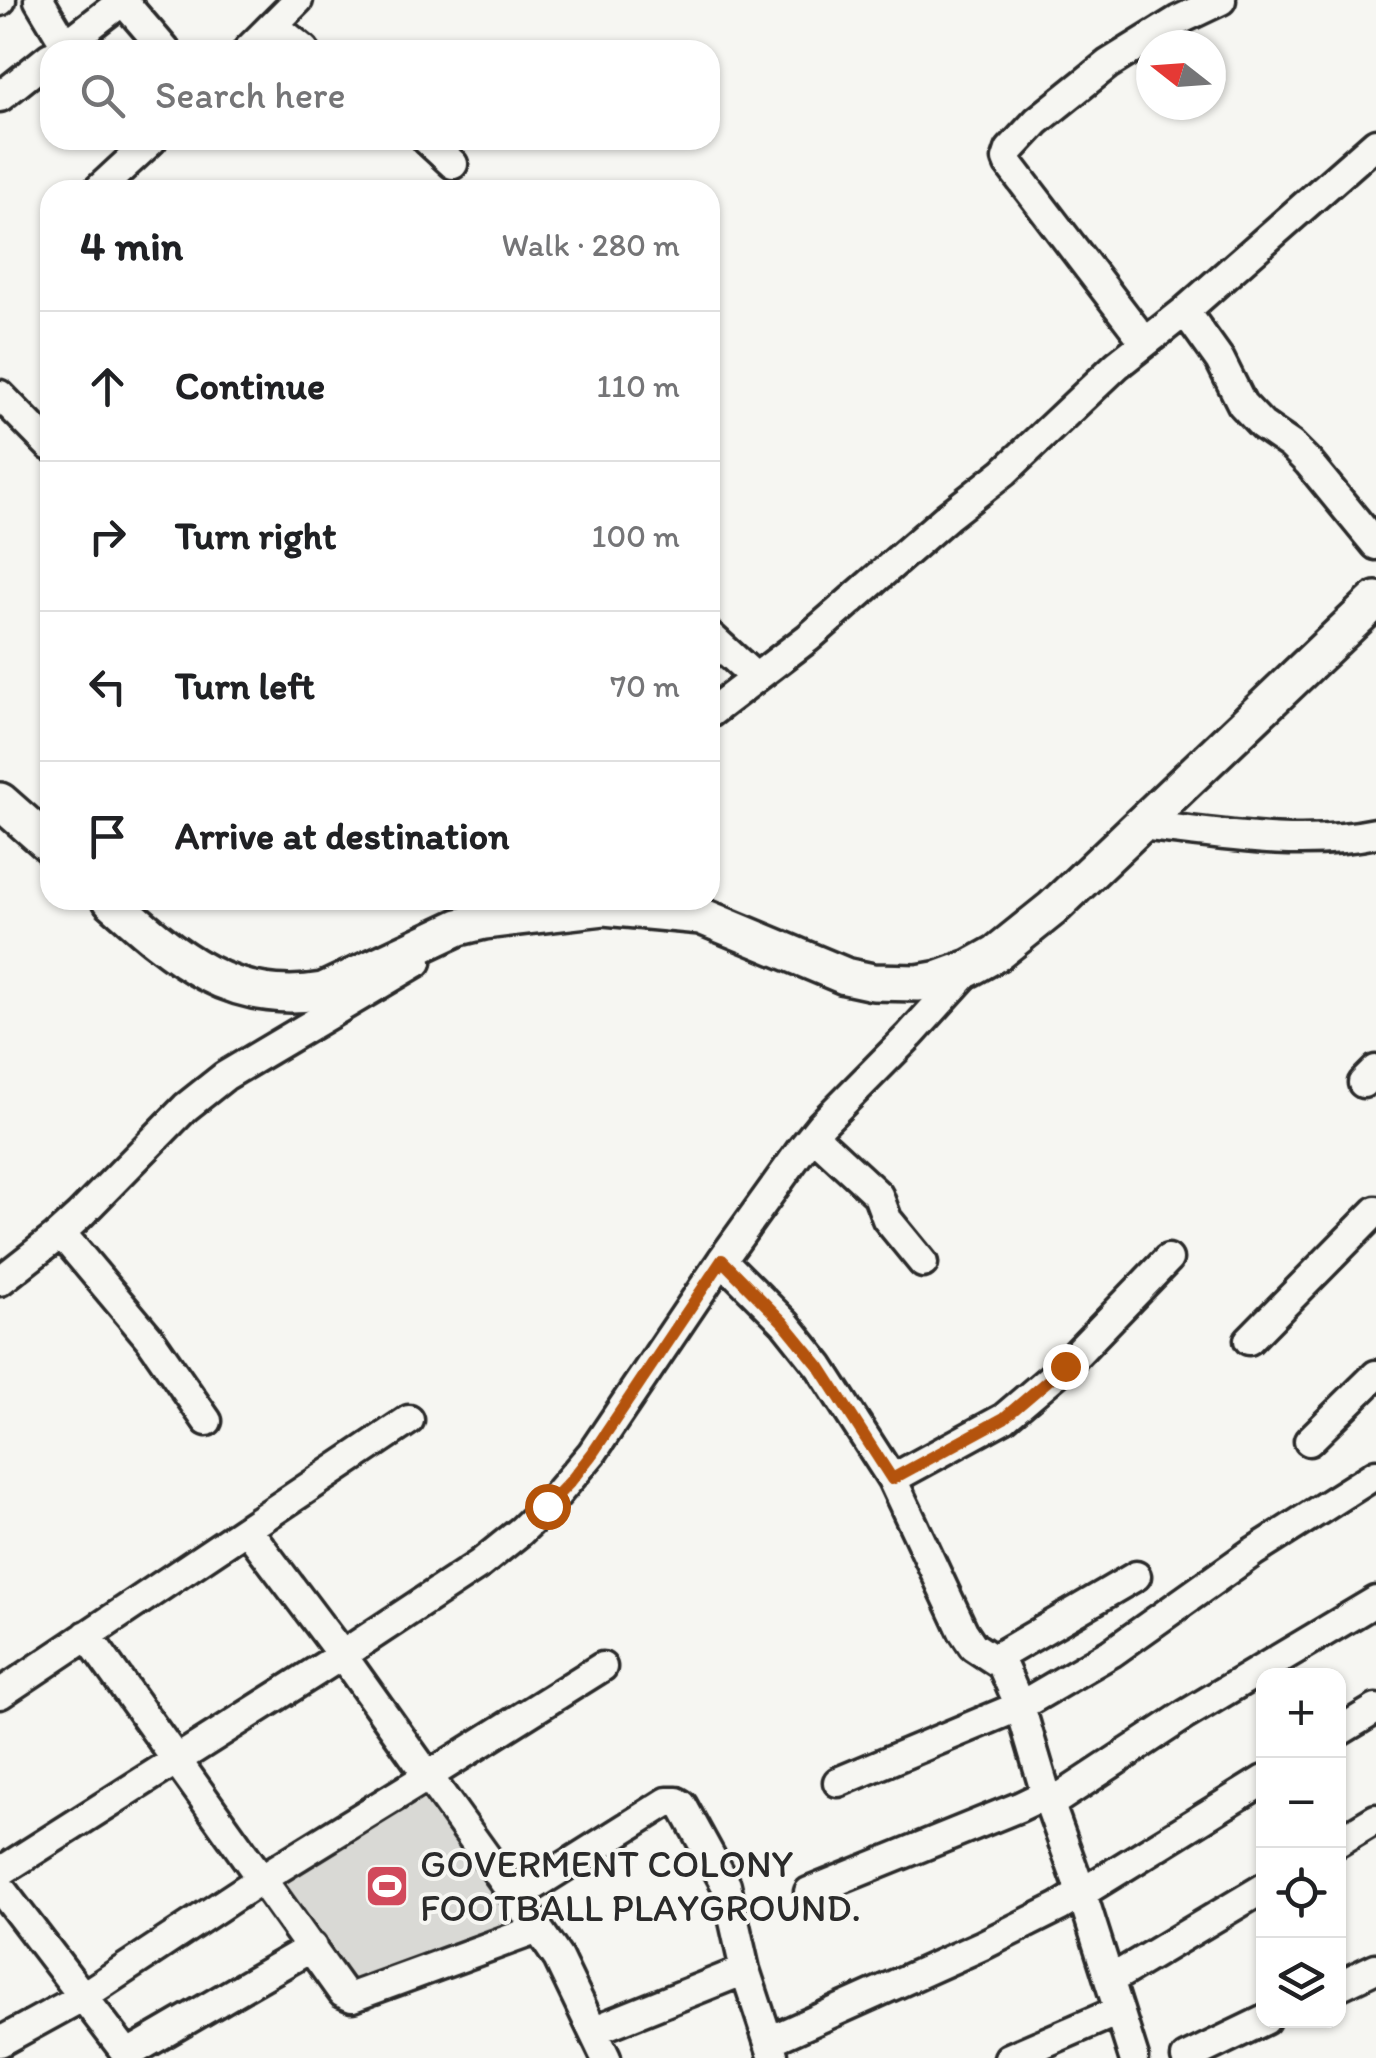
<!DOCTYPE html>
<html lang="en">
<head>
<meta charset="utf-8">
<style>
	body { margin:0; font-family:Itim,sans-serif; background:#f2f2f2; color:#202124 }
	.controls { position:absolute; right:30px; bottom:30px; display:grid; overflow:hidden; border-radius:20px; box-shadow:0 2px 8px #0004 }
	.controls button { width:90px; height:90px; display:grid; place-items:center; padding:0; border:0; border-bottom:2px solid #e0e0e0; background:#fff; color:#202124; font:50px sans-serif }
	.compass { position:absolute; left:1136px; top:30px; width:90px; height:90px; border-radius:50%; background:#fff; box-shadow:0 2px 8px #0004; rotate:287deg }
	.stop { position:absolute; width:30px; height:30px; margin:-22px; border:8px solid #b45309; border-radius:50%; background:#fff }
	.stop.end { background:#b45309; border-color:#fff; box-shadow:0 2px 10px #0008 }
	.list { margin:0; padding:0; list-style:none }
	h2 { display:flex; justify-content:space-between; align-items:center; height:130px; margin:0; padding:0 40px; font-size:42px }
	h2 small { font-size:32px; font-weight:400; color:#757577 }
	.list li { display:grid; grid-template-columns:65px 1fr auto; gap:30px; align-items:center; box-sizing:border-box; height:150px; padding:0 40px; border-top:2px solid #e0e0e0 }
	.list b { display:block; font-size:38px; white-space:nowrap }
	.list em { font-size:32px; font-style:normal; color:#757577 }
	.icon { flex:none; width:55px; height:55px; fill:none; stroke:currentColor; stroke-width:2; stroke-linecap:round; stroke-linejoin:round }
	.map { position:relative; flex:none; width:1376px; height:2058px; overflow:hidden }
	.search { position:absolute; background:#fff; box-shadow:0 2px 8px #0004; left:40px; top:40px; width:680px; height:110px; display:flex; align-items:center; gap:25px; box-sizing:border-box; padding:0 35px; border-radius:30px; color:#757577; font-size:38px }
	.panel { position:absolute; background:#fff; box-shadow:0 2px 8px #0004; left:40px; top:180px; width:680px; height:730px; border-radius:30px }
	.map>svg:first-child { display:block }
	.green { fill:#d9d9d5; stroke:#828280; stroke-width:2.5 }
	.lines { fill:none; stroke-linecap:round; stroke-linejoin:round }
	.minor-casing { stroke:#2b2b2b; stroke-width:35 }
	.major-casing { stroke:#2b2b2b; stroke-width:42 }
	.minor { stroke:#f6f6f2; stroke-width:28 }
	.major { stroke:#f6f6f2; stroke-width:35 }
	.route { stroke:#b45309; stroke-width:12 }
	.labels { text-anchor:middle; dominant-baseline:central; stroke-width:8; stroke-linejoin:round; paint-order:stroke }
	.poi-label { font-size:38px; fill:#2b2b2b; stroke:#f6f6f2; text-anchor:start }
</style>
</head>
<body>
<div class="map">
<svg width="1376" height="2058" viewBox="0 0 1376 2058">
	<rect width="100%" height="100%" fill="#f6f6f2"/>
	<filter id="ink" filterUnits="userSpaceOnUse"><feTurbulence type="fractalNoise" baseFrequency=".01" numOctaves="2"/><feDisplacementMap in="SourceGraphic" scale="20" xChannelSelector="R" yChannelSelector="G"/><feConvolveMatrix kernelMatrix="1 2 1 2 8 2 1 2 1" color-interpolation-filters="sRGB"/></filter>
	<g filter="url(#ink)">
		<!-- green -->
		<path class="green" d="M 428,1783 L 533,1927 L 347,1989 L 267,1880 Z"/>
		<g class="lines">
			<!-- minor casing -->
			<g class="minor-casing">
				<path id="minor" d="M 39,0 L 66,45
					M 0,1 L 1,0
					M 123,1 L 165,50
					M 273,25 L 304,50
					M 59,50 L 124,0
					M 248,50 L 298,0
					M 0,97 L 50,57
					M 427,140 L 453,164
					M 98,190 L 152,140
					M 1185,311 L 1220,360 L 1242,404 L 1262,425 L 1291,445 L 1308,462 L 1376,545
					M 1145,342 L 1009,164 L 1007,159 L 1010,150 L 1037,121 L 1108,64 L 1179,20 L 1221,0
					M 0,395 L 50,446
					M 710,636 L 756,678
					M 710,713 L 808,638 L 948,516 L 1004,472 L 1117,365 L 1185,311 L 1376,143
					M 1141,825 C 1218,834 1299,849 1376,833
					M 1363,1083 L 1376,1070
					M 813,1135 L 878,1195 L 887,1219 L 923,1263
					M 61,1233 L 150,1339 L 207,1421
					M 722,1260 L 785,1323 L 820,1367 L 892,1479 L 963,1631 L 973,1646 L 1002,1665 L 1020,1706 L 1046,1794 L 1082,1894 L 1134,2058
					M 0,1281 L 56,1237 L 79,1216 L 186,1107 L 225,1076 L 417,962
					M 1249,1340 L 1376,1211
					M 1309,1441 L 1376,1375
					M 892,1479 L 1004,1418 L 1065,1366 L 1168,1259
					M 87,1635 L 343,1993 L 352,1997 L 538,1929 L 428,1776 L 602,1667
					M 994,1659 L 1136,1576
					M 0,1694 L 409,1420
					M 1338,1732 L 1376,1709
					M 838,1782 L 1020,1706 L 1111,1653 L 1253,1552 L 1376,1474
					M 1050,1804 L 1185,1715 L 1376,1601
					M 1338,1842 L 1376,1819
					M 0,1872 L 342,1655 L 480,1564 L 521,1531 L 547,1506 L 592,1453 L 722,1260 L 801,1150 L 821,1125 L 910,1035 L 969,970
					M 0,1888 L 130,2058
					M 809,1892 L 1019,1807 L 1046,1794
					M 516,1897 L 667,1802 L 677,1802 L 682,1805 L 726,1885 L 745,1970 L 773,2055
					M 538,1929 L 558,1958 L 606,2058
					M 1110,1980 L 1264,1888
					M 1338,1986 L 1376,1968
					M 595,2030 L 745,1970
					M 769,2041 L 983,1945 L 1059,1907 L 1264,1780
					M 0,2042 L 82,1997 L 261,1879 L 428,1776 L 342,1655 L 247,1529
					M 128,2054 L 312,1947
					M 1009,2058 L 1118,2011
					M 1186,2058 L 1265,2020"/>
			</g>
			<!-- major casing -->
			<g class="major-casing">
				<path id="major" d="M 0,801 L 50,845
					M 111,900 C 175,957 231,1007 323,991 L 459,927 L 484,921 L 604,907 L 701,916 L 845,976 L 873,982 L 918,983 L 940,979 L 970,968 L 997,953 L 1053,908 L 1376,600"/>
			</g>
			<!-- minor -->
			<use href="#minor" class="minor"/>
			<!-- major -->
			<use href="#major" class="major"/>
		</g>
	</g>
	<g class="lines" filter="url(#ink)">
		<!-- route -->
		<path class="route" d="M 547,1506 L 570,1482 L 592,1454 L 722,1260 L 784,1323 L 820,1367 L 892,1479 L 1004,1418 L 1065,1366"/>
	</g>
	<!-- icons -->
	<defs>
		<g id="stadium-square" transform="scale(2.25)"><rect x="-9" y="-9" width="18" height="18" rx="4" fill="#d1495b" stroke="#f6f6f2"/><path d="M0-5a6.5 5 0 1 0 0 10a6.5 5 0 1 0 0-10ZM-3.5-1.8h7v3.6h-7Z" fill="#fff"/></g>
	</defs>
	<g fill-rule="evenodd">
		<use href="#stadium-square" x="387" y="1886"/>
	</g>
	<g class="labels">
		<!-- poi labels -->
		<g class="poi-label">
			<text x="420" y="1864">GOVERMENT COLONY<tspan x="420" dy="44">FOOTBALL PLAYGROUND.</tspan></text>
		</g>
	</g>
</svg>
<div class="controls">
<button>+</button>
<button>−</button>
<button><svg class="icon" aria-label="locate" viewBox="0 0 24 24"><circle cx="12" cy="12" r="6"/><path d="M12 2v4M12 18v4M2 12h4M18 12h4"/></svg></button>
<button><svg class="icon" aria-label="layers" viewBox="0 0 24 24"><path d="M12 4l9 5-9 5-9-5zM3 14l9 5 9-5"/></svg></button>
</div>
<svg class="compass" viewBox="-18 -18 36 36"><path d="M0-13l5 13h-10z" fill="#e53935"/><path d="M0 13l5-13h-10z" fill="#757577"/></svg>
<div class="stop" style="left:547px;top:1506px"></div>
<div class="stop end" style="left:1065px;top:1366px"></div>
<div class="search"><svg class="icon" aria-label="search" viewBox="0 0 24 24"><circle cx="10" cy="10" r="6"/><path d="M15 15l6 6"/></svg>Search here</div>
<section class="panel">
<h2>4 min<small>Walk · 280 m</small></h2>
<ul class="list">
<li><svg class="icon" aria-label="ahead" viewBox="0 0 24 24"><path d="M12 20V5M6 11l6-6 6 6"/></svg><div><b>Continue</b></div><em>110 m</em></li>
<li><svg class="icon" aria-label="right" viewBox="0 0 24 24"><path d="M7 20v-9h11M14 6l5 5-5 5"/></svg><div><b>Turn right</b></div><em>100 m</em></li>
<li><svg class="icon" aria-label="left" viewBox="0 0 24 24"><path d="M17 20v-9H6M10 6l-5 5 5 5"/></svg><div><b>Turn left</b></div><em>70 m</em></li>
<li><svg class="icon" aria-label="arrive" viewBox="0 0 24 24"><path d="M6 21V4h12l-3 4 3 4H6"/></svg><div><b>Arrive at destination</b></div></li>
</ul>
</section>
</div>
</body>
</html>
